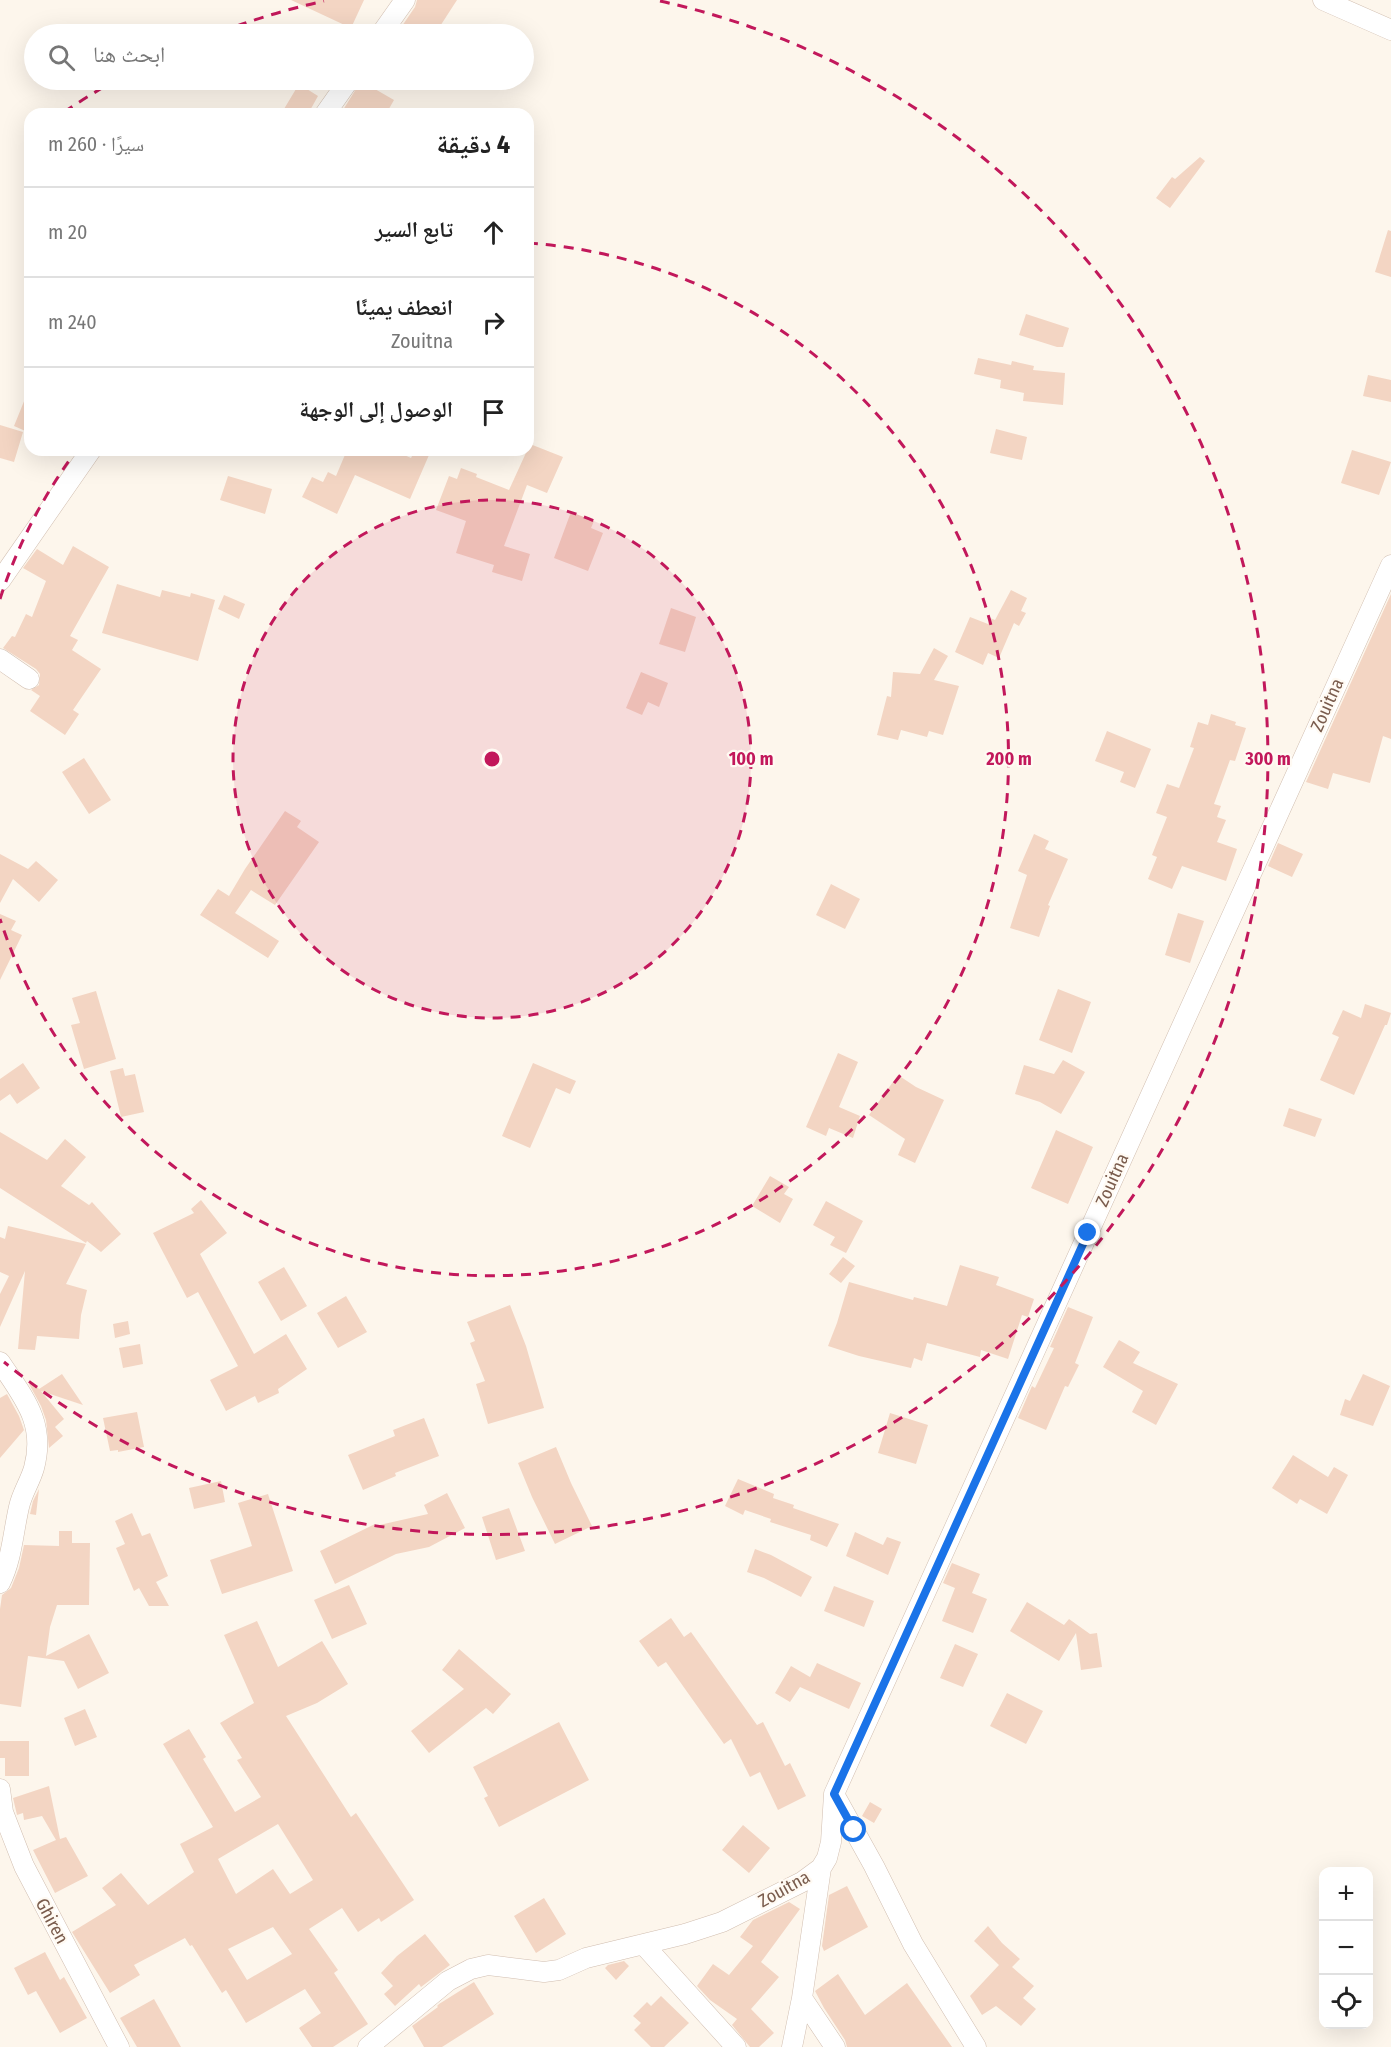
<!DOCTYPE html>
<html lang="ar">
<head>
<meta charset="utf-8">
<style>
	body { margin:0; font-family:"Fira Sans Condensed","Noto Naskh Arabic",sans-serif; background:#f2f2f2; color:#222; direction:rtl }
	.controls { position:absolute; right:18px; bottom:18px; display:grid; overflow:hidden; border-radius:12px; box-shadow:0 6px 24px #0002 }
	.controls button { width:54px; height:54px; display:grid; place-items:center; padding:0; border:0; border-bottom:2px solid #e0e0e0; background:#fff; color:#222; font:30px sans-serif }
	.stop { position:absolute; width:18px; height:18px; margin:-14px; border:4px solid #1a73e8; border-radius:50%; background:#fff }
	.stop.end { background:#1a73e8; border-color:#fff; box-shadow:0 2px 6px #0008 }
	.list { margin:0; padding:0; list-style:none }
	h2 { display:flex; justify-content:space-between; align-items:center; height:78px; margin:0; padding:0 24px; font-size:26px }
	h2 small { font-size:20px; font-weight:400; color:#767676 }
	.list li { display:grid; grid-template-columns:39px 1fr auto; gap:18px; align-items:center; box-sizing:border-box; height:90px; padding:0 24px; border-top:2px solid #e0e0e0 }
	.list b { display:block; font-size:22px; white-space:nowrap }
	.list p { margin:0; font-size:20px; white-space:nowrap; color:#767676 }
	.list em { font-size:20px; font-style:normal; color:#767676 }
	.icon { flex:none; width:33px; height:33px; fill:none; stroke:currentColor; stroke-width:2; stroke-linecap:round; stroke-linejoin:round }
	.map { position:relative; flex:none; width:1391px; height:2047px; overflow:hidden; direction:ltr }
	.search { position:absolute; background:#fff; box-shadow:0 6px 24px #0002; left:24px; top:24px; width:510px; height:66px; display:flex; align-items:center; gap:15px; box-sizing:border-box; padding:0 21px; border-radius:33px; color:#767676; font-size:22px }
	.panel { position:absolute; background:#fff; box-shadow:0 6px 24px #0002; left:24px; top:108px; width:510px; height:348px; border-radius:18px; direction:rtl }
	.map>svg:first-child { display:block }
	.building { fill:#f3d5c3; fill-rule:evenodd }
	.lines { fill:none; stroke-linecap:round; stroke-linejoin:round }
	.street-casing { stroke:#d1beb0; stroke-width:21 }
	.street { stroke:#fff; stroke-width:20 }
	.route { stroke:#1a73e8; stroke-width:8 }
	.ring { fill:none; stroke:#c2185b; stroke-width:3; stroke-dasharray:10 8 }
	.labels { text-anchor:middle; dominant-baseline:central; stroke-width:4.5; stroke-linejoin:round; paint-order:stroke }
	.street-label { font-size:18px; fill:#7a5c4d; stroke:#fffaf3 }
	.centre { fill:#c2185b; stroke:#fffaf3; stroke-width:3 }
	.ring-label { font-size:18px; text-anchor:middle; font-weight:bold; fill:#c2185b; stroke:#fffaf3; stroke-width:4.5; stroke-linejoin:round; paint-order:stroke }
</style>
</head>
<body>
<div class="map">
<svg width="1391" height="2047" viewBox="0 0 1391 2047">
	<rect width="100%" height="100%" fill="#fdf6ec"/>
	<!-- building -->
	<path class="building" d="M 291,0 L 364,0 L 351,28 Z
		M 417,0 L 457,0 L 435,34 L 415,34 L 402,26 L 415,7 Z
		M 361,81 L 394,100 L 386,114 L 349,114 L 343,110 Z
		M 299,84 L 318,96 L 308,114 L 281,114 Z
		M 1200,157 L 1205,161 L 1170,208 L 1156,198 L 1172,177 L 1175,179 Z
		M 1388,230 L 1391,231 L 1391,277 L 1375,272 Z
		M 1026,314 L 1069,328 L 1063,347 L 1057,347 L 1019,335 Z
		M 978,358 L 1011,365 L 1012,361 L 1034,366 L 1033,370 L 1065,373 L 1063,405 L 1023,401 L 1024,393 L 1000,388 L 1001,380 L 974,374 Z
		M 1368,375 L 1391,380 L 1391,402 L 1363,396 Z
		M 29,389 L 30,389 L 30,433 L 14,426 Z
		M 0,425 L 23,432 L 14,462 L 0,458 Z
		M 996,429 L 1027,437 L 1022,460 L 990,453 Z
		M 530,444 L 563,457 L 547,493 L 527,485 L 504,546 L 530,554 L 522,581 L 492,572 L 494,565 L 456,553 L 466,521 L 436,510 L 449,476 L 457,479 L 461,468 L 477,474 L 476,477 L 509,490 Z
		M 347,450 L 393,450 L 411,458 L 415,450 L 429,455 L 410,499 L 355,475 L 337,514 L 302,497 L 312,477 L 323,482 L 328,472 L 336,476 Z
		M 1352,450 L 1391,462 L 1379,495 L 1341,483 Z
		M 228,476 L 272,489 L 265,514 L 220,500 Z
		M 571,512 L 594,521 L 591,528 L 603,533 L 588,571 L 554,558 Z
		M 73,546 L 109,567 L 70,636 L 78,640 L 72,650 L 101,669 L 73,710 L 79,714 L 65,735 L 30,711 L 40,696 L 31,690 L 39,685 L 40,674 L 36,669 L 3,648 L 12,636 L 15,637 L 26,614 L 32,617 L 46,581 L 23,568 L 37,549 L 63,565 Z
		M 117,584 L 160,597 L 162,590 L 190,597 L 191,593 L 215,600 L 198,661 L 102,633 Z
		M 1011,590 L 1027,598 L 1021,611 L 1026,613 L 1019,626 L 1014,623 L 999,658 L 988,653 L 983,665 L 955,652 L 970,617 L 988,624 L 990,618 L 995,620 Z
		M 1391,594 L 1391,739 L 1383,736 L 1370,783 L 1333,773 L 1328,789 L 1306,782 Z
		M 224,595 L 245,604 L 239,619 L 218,609 Z
		M 671,608 L 696,617 L 685,652 L 659,644 Z
		M 934,648 L 948,656 L 934,680 L 959,686 L 943,735 L 929,731 L 927,737 L 901,730 L 898,740 L 877,735 L 887,696 L 891,697 L 893,672 L 920,674 Z
		M 641,672 L 668,683 L 659,707 L 648,702 L 642,715 L 626,708 Z
		M 1211,714 L 1236,722 L 1235,725 L 1246,728 L 1235,761 L 1230,760 L 1214,804 L 1221,806 L 1217,817 L 1226,820 L 1217,842 L 1237,849 L 1226,881 L 1182,866 L 1172,889 L 1148,879 L 1157,857 L 1152,855 L 1167,817 L 1156,813 L 1167,784 L 1179,788 L 1194,748 L 1190,747 L 1198,722 L 1208,725 Z
		M 1107,731 L 1151,749 L 1135,788 L 1120,782 L 1124,772 L 1095,761 Z
		M 84,758 L 111,800 L 89,814 L 62,772 Z
		M 285,811 L 301,821 L 297,827 L 319,842 L 275,905 L 251,890 L 235,913 L 279,941 L 268,958 L 200,915 L 218,889 L 229,896 L 245,869 Z
		M 1034,834 L 1049,841 L 1045,849 L 1068,859 L 1048,905 L 1050,906 L 1039,937 L 1010,928 L 1027,875 L 1018,871 Z
		M 1278,843 L 1303,854 L 1292,877 L 1268,866 Z
		M 0,854 L 28,869 L 36,861 L 58,880 L 39,902 L 13,879 L 0,903 Z
		M 831,884 L 860,899 L 845,929 L 816,915 Z
		M 1178,913 L 1204,921 L 1190,963 L 1165,955 Z
		M 0,914 L 16,921 L 11,930 L 22,935 L 0,980 Z
		M 1058,989 L 1091,1002 L 1072,1053 L 1039,1040 Z
		M 96,991 L 116,1059 L 84,1069 L 71,1025 L 80,1023 L 72,998 Z
		M 1365,1004 L 1391,1013 L 1387,1025 L 1385,1025 L 1354,1095 L 1320,1080 L 1339,1037 L 1332,1034 L 1343,1010 L 1361,1018 Z
		M 838,1053 L 858,1062 L 839,1107 L 860,1116 L 853,1138 L 829,1128 L 826,1136 L 806,1127 Z
		M 1063,1060 L 1085,1072 L 1061,1114 L 1040,1102 L 1015,1094 L 1024,1065 L 1054,1074 Z
		M 23,1063 L 40,1088 L 17,1104 L 10,1094 L 0,1101 L 0,1079 Z
		M 533,1063 L 576,1081 L 570,1094 L 556,1088 L 530,1148 L 502,1136 Z
		M 123,1068 L 125,1076 L 135,1074 L 144,1112 L 121,1117 L 110,1071 Z
		M 898,1075 L 916,1087 L 944,1100 L 915,1163 L 898,1155 L 905,1139 L 869,1115 Z
		M 1289,1108 L 1322,1119 L 1315,1137 L 1283,1126 Z
		M 1056,1130 L 1093,1147 L 1068,1204 L 1031,1188 Z
		M 0,1132 L 47,1160 L 65,1139 L 86,1157 L 61,1186 L 89,1205 L 92,1202 L 121,1234 L 101,1252 L 87,1241 L 86,1243 L 0,1188 Z
		M 770,1176 L 789,1187 L 784,1194 L 793,1199 L 780,1223 L 752,1206 Z
		M 201,1200 L 227,1233 L 200,1254 L 254,1354 L 286,1334 L 307,1369 L 278,1389 L 279,1393 L 258,1403 L 255,1396 L 226,1411 L 210,1380 L 238,1366 L 198,1292 L 187,1298 L 153,1233 L 194,1213 L 191,1209 Z
		M 826,1201 L 863,1221 L 846,1253 L 830,1245 L 835,1237 L 813,1225 Z
		M 8,1226 L 86,1244 L 66,1284 L 87,1290 L 81,1315 L 79,1339 L 37,1336 L 35,1350 L 18,1349 L 25,1271 L 0,1327 L 0,1294 L 9,1276 L 0,1272 L 0,1237 L 5,1239 Z
		M 843,1257 L 855,1266 L 841,1283 L 829,1274 Z
		M 960,1265 L 999,1277 L 996,1285 L 1034,1299 L 1028,1317 L 1022,1315 L 1008,1359 L 981,1350 L 980,1357 L 927,1343 L 922,1361 L 914,1358 L 911,1368 L 859,1356 L 828,1346 L 837,1323 L 849,1282 L 913,1300 L 914,1297 L 947,1306 Z
		M 284,1267 L 307,1306 L 281,1321 L 258,1282 Z
		M 346,1296 L 367,1332 L 338,1348 L 317,1313 Z
		M 510,1305 L 526,1346 L 544,1408 L 488,1424 L 476,1384 L 485,1381 L 470,1343 L 475,1341 L 467,1322 Z
		M 1068,1307 L 1093,1317 L 1075,1363 L 1079,1365 L 1068,1387 L 1065,1386 L 1046,1430 L 1018,1418 L 1032,1386 L 1035,1388 L 1054,1348 L 1050,1347 Z
		M 128,1321 L 130,1334 L 115,1338 L 113,1324 Z
		M 1119,1340 L 1140,1352 L 1133,1363 L 1178,1384 L 1156,1425 L 1132,1412 L 1143,1391 L 1103,1367 Z
		M 140,1344 L 143,1364 L 123,1368 L 119,1348 Z
		M 62,1374 L 83,1405 L 41,1391 L 64,1419 L 55,1427 L 63,1436 L 49,1448 L 46,1420 L 41,1406 L 29,1384 L 33,1382 L 39,1389 Z
		M 1363,1374 L 1390,1386 L 1373,1426 L 1340,1415 L 1345,1399 L 1350,1401 Z
		M 7,1394 L 19,1416 L 24,1430 L 0,1458 L 0,1398 Z
		M 137,1412 L 144,1447 L 118,1452 L 118,1450 L 110,1451 L 103,1418 Z
		M 890,1413 L 928,1425 L 916,1464 L 878,1453 Z
		M 424,1418 L 439,1456 L 395,1473 L 396,1476 L 363,1490 L 348,1455 L 395,1436 L 393,1430 Z
		M 556,1447 L 571,1483 L 592,1526 L 555,1544 L 532,1497 L 518,1463 Z
		M 1293,1455 L 1328,1477 L 1334,1467 L 1348,1475 L 1327,1514 L 1300,1499 L 1297,1504 L 1272,1488 Z
		M 738,1479 L 774,1494 L 773,1498 L 794,1505 L 793,1508 L 839,1524 L 827,1547 L 810,1540 L 811,1535 L 770,1522 L 771,1519 L 745,1510 L 743,1515 L 725,1506 Z
		M 221,1481 L 225,1502 L 194,1509 L 189,1488 Z
		M 39,1489 L 36,1515 L 30,1514 L 33,1501 Z
		M 447,1493 L 465,1528 L 429,1547 L 396,1554 L 335,1584 L 320,1551 L 375,1524 L 375,1526 L 428,1514 L 424,1505 Z
		M 268,1494 L 293,1571 L 222,1594 L 210,1560 L 252,1546 L 238,1503 Z
		M 509,1508 L 525,1551 L 496,1560 L 482,1517 Z
		M 132,1513 L 142,1536 L 150,1533 L 168,1576 L 156,1582 L 169,1606 L 149,1606 L 139,1588 L 134,1591 L 116,1548 L 125,1544 L 115,1521 Z
		M 59,1531 L 72,1531 L 72,1543 L 90,1543 L 89,1605 L 57,1605 L 50,1627 L 46,1656 L 89,1634 L 109,1673 L 78,1689 L 64,1661 L 28,1656 L 21,1707 L 0,1704 L 0,1609 L 2,1595 L 11,1588 L 19,1568 L 24,1545 L 59,1546 Z
		M 855,1532 L 883,1545 L 887,1537 L 901,1542 L 888,1575 L 846,1556 Z
		M 755,1549 L 771,1555 L 812,1577 L 801,1597 L 764,1578 L 747,1572 Z
		M 952,1563 L 980,1574 L 972,1593 L 987,1599 L 973,1633 L 942,1621 L 955,1588 L 943,1583 Z
		M 349,1585 L 367,1624 L 332,1639 L 314,1600 Z
		M 834,1586 L 874,1601 L 864,1627 L 824,1611 Z
		M 1027,1602 L 1064,1625 L 1069,1619 L 1090,1634 L 1097,1633 L 1102,1667 L 1081,1670 L 1076,1633 L 1059,1661 L 1010,1631 Z
		M 671,1618 L 684,1637 L 691,1632 L 757,1725 L 763,1722 L 785,1766 L 790,1763 L 806,1796 L 778,1810 L 760,1772 L 750,1777 L 731,1739 L 724,1744 L 666,1662 L 658,1667 L 639,1641 Z
		M 257,1621 L 278,1667 L 322,1641 L 348,1684 L 317,1703 L 286,1716 L 351,1817 L 356,1813 L 414,1900 L 381,1922 L 379,1918 L 358,1932 L 342,1908 L 309,1929 L 338,1970 L 334,1973 L 368,2024 L 333,2047 L 312,2047 L 299,2028 L 321,2013 L 305,1989 L 246,2023 L 226,1990 L 222,1993 L 192,1945 L 190,1946 L 185,1938 L 134,1965 L 140,1975 L 110,1993 L 72,1932 L 116,1905 L 102,1888 L 121,1873 L 148,1905 L 194,1872 L 180,1844 L 213,1827 L 163,1744 L 189,1729 L 206,1757 L 203,1759 L 235,1812 L 261,1797 L 237,1760 L 242,1758 L 220,1723 L 254,1703 L 224,1635 ZM 278,1824 L 313,1880 L 290,1894 L 273,1869 L 236,1894 L 218,1859 ZM 273,1927 L 292,1954 L 247,1980 L 228,1949 Z
		M 955,1644 L 978,1654 L 963,1687 L 940,1678 Z
		M 459,1649 L 511,1694 L 493,1714 L 486,1708 L 429,1753 L 411,1731 L 464,1689 L 442,1670 Z
		M 817,1663 L 861,1683 L 849,1709 L 800,1687 L 790,1702 L 775,1693 L 791,1666 L 810,1677 Z
		M 1007,1693 L 1043,1711 L 1026,1744 L 990,1726 Z
		M 85,1709 L 97,1737 L 75,1746 L 64,1718 Z
		M 559,1722 L 589,1780 L 499,1827 L 484,1798 L 488,1796 L 473,1767 Z
		M 0,1741 L 29,1741 L 29,1776 L 5,1776 L 5,1758 L 0,1758 Z
		M 49,1786 L 60,1839 L 66,1837 L 88,1876 L 55,1893 L 33,1850 L 56,1840 L 42,1816 L 24,1820 L 23,1813 L 17,1815 L 13,1798 Z
		M 870,1802 L 882,1809 L 874,1823 L 862,1816 Z
		M 743,1825 L 770,1848 L 749,1873 L 722,1850 Z
		M 847,1886 L 868,1927 L 824,1951 L 822,1946 L 829,1895 Z
		M 544,1898 L 566,1934 L 536,1953 L 514,1916 Z
		M 789,1902 L 800,1909 L 761,1962 L 779,1977 L 751,2009 L 774,2033 L 759,2047 L 750,2047 L 732,2025 L 737,2019 L 710,2000 L 697,1986 L 713,1964 L 729,1975 L 753,1946 L 740,1937 L 753,1920 Z
		M 988,1926 L 1002,1943 L 1020,1959 L 1012,1967 L 1034,1986 L 1023,1998 L 1036,2009 L 1021,2026 L 996,2006 L 982,2015 L 970,1996 L 999,1965 L 974,1941 Z
		M 425,1934 L 450,1965 L 421,1987 L 419,1984 L 395,2006 L 384,1994 L 393,1986 L 381,1973 L 397,1956 Z
		M 45,1952 L 60,1980 L 64,1977 L 87,2018 L 60,2033 L 36,1991 L 28,1995 L 14,1968 Z
		M 624,1961 L 629,1966 L 616,1980 L 605,1968 L 608,1965 Z
		M 838,1974 L 865,2015 L 907,1983 L 952,2047 L 847,2047 L 845,2040 L 824,2008 L 815,1991 Z
		M 474,1982 L 494,2014 L 442,2047 L 424,2047 L 412,2026 L 438,2007 L 437,2006 L 439,2004 Z
		M 661,1996 L 689,2023 L 664,2047 L 651,2047 L 634,2030 L 641,2023 L 633,2016 L 647,2002 L 651,2006 Z
		M 154,1999 L 181,2047 L 137,2047 L 120,2018 Z"/>
	<g class="lines">
		<!-- street casing -->
		<g class="street-casing">
			<path id="street" d="M 1323,0 L 1391,30
				M 381,34 L 405,0
				M 325,114 L 349,80
				M 0,581 L 91,450
				M 0,659 L 29,679
				M 0,1362 C 24,1398 46,1423 34,1468 C 30,1482 22,1493 19,1507 C 13,1533 12,1559 0,1583
				M 0,1789 L 3,1812 L 24,1866 L 119,2047
				M 834,1794 L 874,1866 L 913,1944 L 976,2047
				M 643,1944 L 736,2047
				M 802,1998 L 835,2047
				M 368,2047 L 448,1981 L 471,1969 L 488,1965 L 544,1972 L 559,1970 L 586,1958 L 685,1934 L 722,1922 L 802,1882 L 821,1868 L 827,1858 L 831,1842 L 834,1794 L 1391,565
				M 792,2047 L 802,1998 L 821,1868"/>
		</g>
		<!-- street -->
		<use href="#street" class="street"/>
	</g>
	<g class="lines">
		<!-- route -->
		<path class="route" d="M 854,1830 L 834,1794 L 1088,1233"/>
	</g>
	<!-- distance rings -->
	<circle cx="492" cy="759" r="259" fill="#c2185b" fill-opacity=".12"/>
	<g class="ring">
		<circle cx="492" cy="759" r="259"/>
		<path d="M0 599A517 517 0 0 1 76 451M528 243A517 517 0 1 1 0 919"/>
		<path d="M64 112A776 776 0 0 1 116 80M220 32A776 776 0 0 1 324 1M660 1A776 776 0 1 1 4 1362"/>
	</g>
	<g class="labels">
		<!-- street labels -->
		<g class="street-label">
			<text transform="translate(1327 705) rotate(-66)">Zouitna</text>
			<text transform="translate(1112 1180) rotate(-66)">Zouitna</text>
			<text transform="translate(784 1889) rotate(-29)">Zouitna</text>
			<text transform="translate(52 1921) rotate(62)">Ghiren</text>
		</g>
	</g>
	<circle cx="492" cy="759" r="9" class="centre"/>
	<g class="ring-label">
		<text x="751" y="765">100 m</text>
		<text x="1009" y="765">200 m</text>
		<text x="1268" y="765">300 m</text>
	</g>
</svg>
<div class="controls">
<button>+</button>
<button>−</button>
<button><svg class="icon" aria-label="locate" viewBox="0 0 24 24"><circle cx="12" cy="12" r="6"/><path d="M12 2v4M12 18v4M2 12h4M18 12h4"/></svg></button>
</div>
<div class="stop" style="left:854px;top:1830px"></div>
<div class="stop end" style="left:1088px;top:1233px"></div>
<div class="search"><svg class="icon" aria-label="search" viewBox="0 0 24 24"><circle cx="10" cy="10" r="6"/><path d="M15 15l6 6"/></svg>ابحث هنا</div>
<section class="panel">
<h2>4 دقيقة<small>سيرًا · 260 m</small></h2>
<ul class="list">
<li><svg class="icon" aria-label="ahead" viewBox="0 0 24 24"><path d="M12 20V5M6 11l6-6 6 6"/></svg><div><b>تابع السير</b></div><em>20 m</em></li>
<li><svg class="icon" aria-label="right" viewBox="0 0 24 24"><path d="M7 20v-9h11M14 6l5 5-5 5"/></svg><div><b>انعطف يمينًا</b><p>Zouitna</p></div><em>240 m</em></li>
<li><svg class="icon" aria-label="arrive" viewBox="0 0 24 24"><path d="M6 21V4h12l-3 4 3 4H6"/></svg><div><b>الوصول إلى الوجهة</b></div></li>
</ul>
</section>
</div>
</body>
</html>
